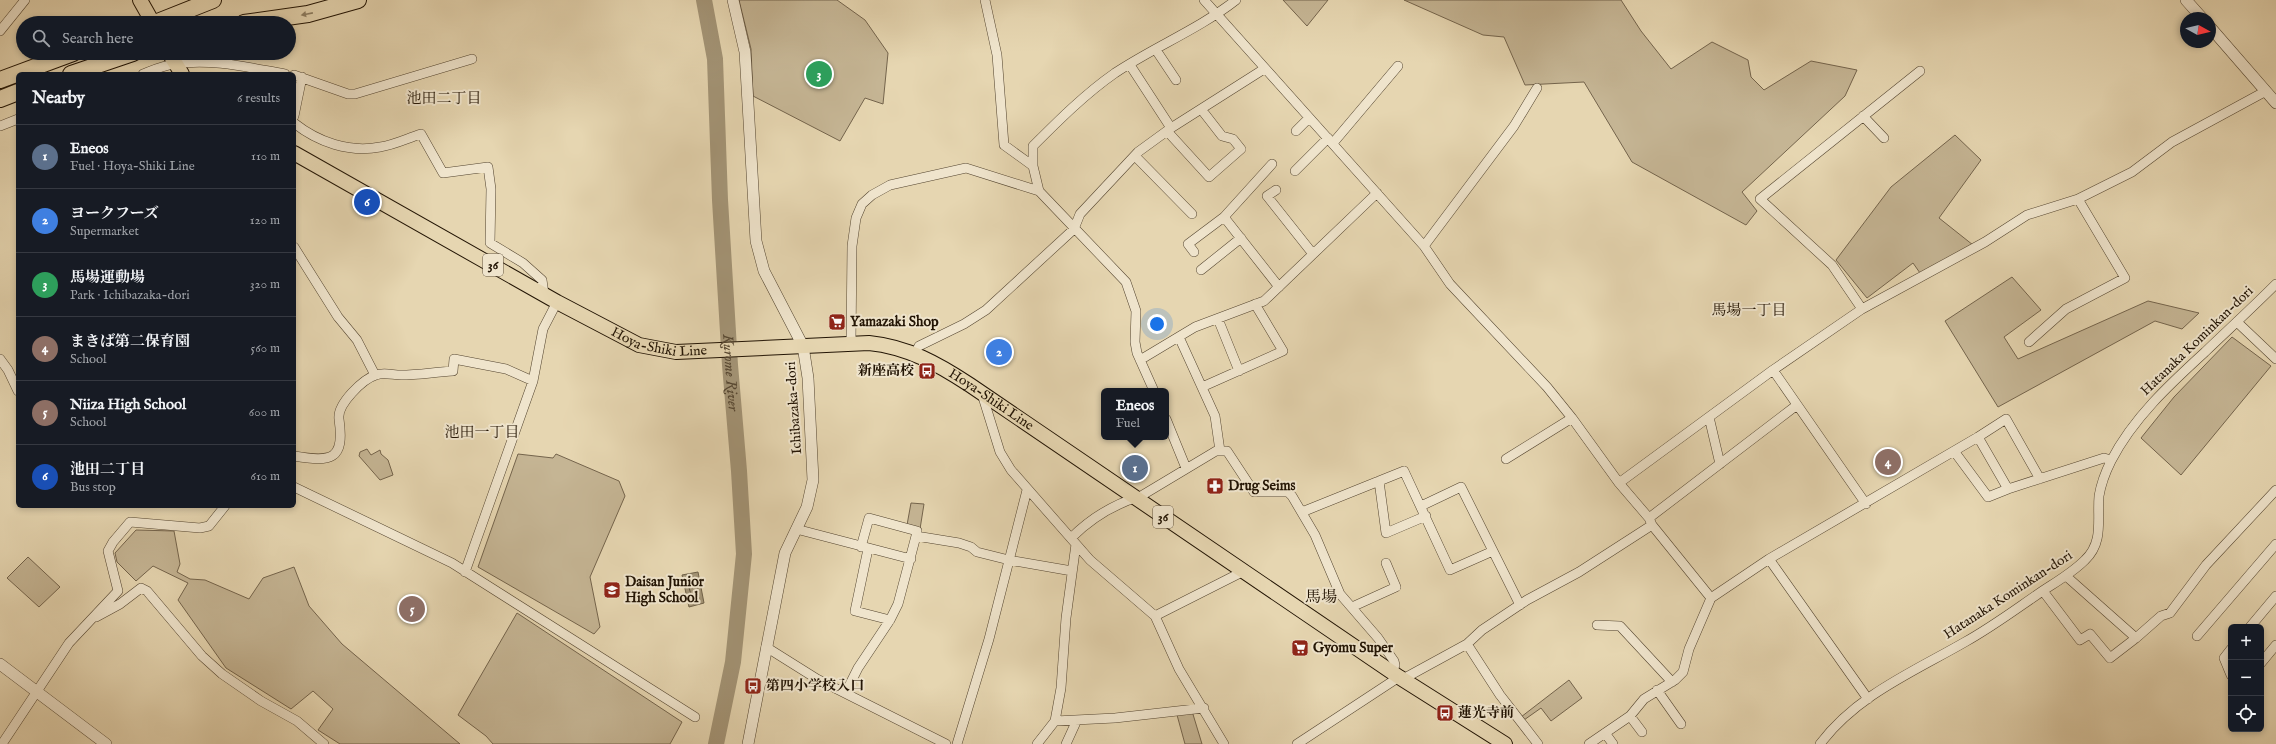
<!DOCTYPE html>
<html lang="en">
<head>
<meta charset="utf-8">
<style>
	body { margin:0; font-family:"IM FELL English","Noto Serif JP",serif; background:#20242c; color:#f1f3f6 }
	.controls { position:absolute; right:12px; bottom:12px; display:grid; overflow:hidden; border-radius:6px; box-shadow:0 2px 6px #0003 }
	.controls button { width:36px; height:36px; display:grid; place-items:center; padding:0; border:0; border-bottom:1px solid #363941; background:#171b24; color:#f1f3f6; font:20px sans-serif }
	.compass { position:absolute; left:2180px; top:12px; width:36px; height:36px; border-radius:50%; background:#171b24; box-shadow:0 2px 6px #0003; rotate:98deg }
	.you { position:absolute; left:1157px; top:324px; width:14px; height:14px; margin:-10px; border:3px solid #fff; border-radius:50%; background:#1a73e8; box-shadow:0 0 0 6px #1a73e833 }
	.badge { display:grid; place-items:center; width:26px; height:26px; border-radius:50%; background:#db2777; color:#fff; font-size:13px; font-weight:700 }
	.pin { position:absolute; translate:-50% -50%; border:2px solid #fff; box-shadow:0 1px 4px #0006 }
	.popup { position:absolute; left:1101px; top:388px; width:68px; height:52px; box-sizing:border-box; display:grid; place-content:center; border-radius:6px; background:#171b24; filter:drop-shadow(0 1px 3px #0005); font-size:13px; white-space:nowrap; color:#9ea1a6 }
	.popup b { font-size:15px; color:#f1f3f6 }
	.popup::after { content:''; position:absolute; left:50%; top:100%; margin-left:-8px; border:8px solid transparent; border-top-color:#171b24 }
	.list { margin:0; padding:0; list-style:none }
	h2 { display:flex; justify-content:space-between; align-items:center; height:52px; margin:0; padding:0 16px; font-size:17px }
	h2 small { font-size:13px; font-weight:400; color:#9ea1a6 }
	.list li { display:grid; grid-template-columns:26px 1fr auto; gap:12px; align-items:center; box-sizing:border-box; height:64px; padding:0 16px; border-top:1px solid #363941 }
	.list b { display:block; font-size:15px; white-space:nowrap }
	.list p { margin:0; font-size:13px; white-space:nowrap; color:#9ea1a6 }
	.list em { font-size:13px; font-style:normal; color:#9ea1a6 }
	.icon { flex:none; width:22px; height:22px; fill:none; stroke:currentColor; stroke-width:2; stroke-linecap:round; stroke-linejoin:round }
	.map { position:relative; flex:none; width:2276px; height:744px; overflow:hidden }
	.search { position:absolute; background:#171b24; box-shadow:0 2px 6px #0003; left:16px; top:16px; width:280px; height:44px; display:flex; align-items:center; gap:10px; box-sizing:border-box; padding:0 14px; border-radius:22px; color:#9ea1a6; font-size:15px }
	.panel { position:absolute; background:#171b24; box-shadow:0 2px 6px #0003; left:16px; top:72px; width:280px; height:436px; border-radius:6px }
	.map>svg:first-child { display:block }
	.green { fill:#c5b594; stroke:#74644c }
	.water { fill:#a39476; stroke:#6f6148 }
	.lines { fill:none; stroke-linecap:round; stroke-linejoin:round }
	.shore { stroke:#62543d; stroke-width:1 }
	.river { stroke:#a39476; stroke-width:16 }
	.minor-casing { stroke:#53442f; stroke-width:10 }
	.tertiary-casing { stroke:#53442f; stroke-width:12 }
	.primary-casing { stroke:#221404; stroke-width:16 }
	.motorway-casing { stroke:#221404; stroke-width:18 }
	.minor { stroke:#efe4cc; stroke-width:9 }
	.tertiary { stroke:#efe4cc; stroke-width:11 }
	.primary { stroke:#e6d6b1; stroke-width:14 }
	.motorway { stroke:#e6d6b1; stroke-width:16 }
	.oneway { fill:#8e7f63 }
	.labels { text-anchor:middle; dominant-baseline:central; stroke-width:4; stroke-linejoin:round; paint-order:stroke }
	.shield { fill:#efe4cc; stroke:#605240; stroke-width:1 }
	.shield-label { font-size:13px; font-weight:bold; fill:#221404 }
	.poi-label { font-size:14px; font-weight:bold; fill:#221404; stroke:#efe4cc; text-anchor:start }
	.street-label { font-size:14px; fill:#221404; stroke:#efe4cc }
	.neighbourhood-label { font-size:15px; fill:#221404; stroke:#efe4cc }
	.water-label { font-size:15px; font-style:italic; fill:#564732; stroke:#efe4cc }
	.quarter-label { font-size:16px; fill:#221404; stroke:#efe4cc }
</style>
</head>
<body>
<div class="map">
<svg width="2276" height="744" viewBox="0 0 2276 744">
	<rect width="100%" height="100%" fill="#e6d6b1"/>
	<filter id="stains"><feTurbulence type="fractalNoise" baseFrequency=".005" numOctaves="4"/><feColorMatrix values="0 0 0 0 .2 0 0 0 0 .09 0 0 0 0 .02 0 0 0 .5 -.17"/></filter>
	<radialGradient id="worn" r=".72"><stop offset=".6" stop-color="#630" stop-opacity="0"/><stop offset="1" stop-color="#630" stop-opacity=".3"/></radialGradient>
	<!-- green -->
	<path class="green" d="M 739,0 L 837,0 L 865,20 L 888,53 L 883,104 L 865,98 L 840,141 L 753,96 L 751,49 Z
		M 1283,0 L 1328,0 L 1307,26 Z
		M 1404,0 L 1621,0 L 1641,31 L 1671,69 L 1712,42 L 1748,60 L 1751,77 L 1764,90 L 1811,61 L 1857,70 L 1845,96 L 1742,192 L 1757,211 L 1746,225 L 1632,162 L 1584,82 L 1525,85 L 1504,37 L 1483,35 Z
		M 1955,135 L 1981,160 L 1939,218 L 1973,245 L 1920,273 L 1913,263 L 1867,298 L 1836,260 L 1891,187 Z
		M 2012,277 L 2041,310 L 2004,337 L 2018,359 L 2148,301 L 2199,313 L 2182,329 L 2155,321 L 1998,407 L 1945,321 Z
		M 2232,337 L 2271,366 L 2181,475 L 2141,438 L 2174,397 Z
		M 367,449 L 371,455 L 380,450 L 381,454 L 388,460 L 393,475 L 380,480 L 359,456 L 360,452 Z
		M 518,454 L 553,458 L 556,454 L 619,481 L 625,496 L 590,577 L 600,627 L 594,634 L 478,567 Z
		M 911,503 L 924,504 L 920,529 L 907,525 Z
		M 136,530 L 174,531 L 180,564 L 177,572 L 190,579 L 205,580 L 249,599 L 263,578 L 294,567 L 309,606 L 342,644 L 460,744 L 340,744 L 318,730 L 333,709 L 313,691 L 291,709 L 226,668 L 178,600 L 188,583 L 153,566 L 136,581 L 117,562 L 115,553 Z
		M 28,557 L 60,587 L 39,607 L 7,578 Z
		M 517,613 L 682,722 L 670,744 L 493,744 L 486,736 L 458,715 Z
		M 1569,680 L 1582,698 L 1551,721 L 1541,708 L 1524,720 L 1521,717 Z
		M 1192,711 L 1202,744 L 1185,744 L 1177,715 Z"/>
	<!-- water -->
	<path class="water" d="M 698,572 L 704,603 L 689,607 L 682,575 Z"/>
	<g class="lines">
		<!-- shore -->
		<path class="shore" d="M 693,577 L 695,578 L 699,599 L 693,602 L 687,580 Z"/>
		<!-- river -->
		<path class="river" id="s1" d="M 704,0 L 715,59 L 720,200 L 730,365 L 739,471 L 744,554 L 733,662 L 716,744"/>
		<!-- minor casing -->
		<g class="minor-casing">
			<path id="minor" d="M 985,0 L 997,55 L 1004,145 L 1033,166
				M 1204,0 L 1424,246 L 1450,284 L 1547,387 L 1572,418 L 1619,483 L 1649,518 L 1652,525 L 1711,598
				M 0,31 L 25,0
				M 1156,50 L 1176,80
				M 1130,65 L 1171,128
				M 143,74 C 153,70 164,65 175,64 C 212,58 250,68 285,74
				M 294,75 L 348,94 L 355,94 L 472,59
				M 294,116 L 302,77
				M 1863,116 L 1884,138
				M 294,123 C 318,142 349,153 380,147 C 394,145 408,138 421,134 L 443,173 L 488,167 L 491,189 L 490,243 L 523,263 L 542,280 L 544,294
				M 0,126 L 18,119
				M 1167,131 L 1209,177 L 1241,149 L 1233,139 L 1222,136 L 1201,109
				M 1296,131 L 1309,118
				M 1333,143 L 1398,66
				M 1135,156 L 1192,214
				M 1295,171 L 1328,138
				M 1276,190 L 1267,196 L 1313,254
				M 1224,217 L 1279,287
				M 1424,246 L 1514,126 L 1537,88
				M 294,247 L 338,317 L 357,340 L 375,375
				M 1194,252 L 1188,244 L 1224,217 L 1272,164
				M 1201,270 L 1241,238
				M 1862,309 L 1832,265 L 1760,199 L 1920,71
				M 1218,319 L 1239,371
				M 2237,322 L 2276,359
				M 1179,337 L 1215,416 L 1220,451
				M 2029,342 L 2066,309 L 2125,278 L 2078,199
				M 851,343 L 852,246 L 856,218 L 862,204 L 872,195 L 890,185 L 966,168 L 1039,191
				M 915,354 L 919,346 L 964,324 L 986,310 L 1074,229 L 1080,214 L 1138,152 L 1171,128 L 1264,69
				M 0,359 L 8,370 L 18,391
				M 1140,360 L 1195,327 L 1264,301 L 1377,193
				M 1773,370 L 1866,504
				M 1202,387 L 1283,351 L 1255,304
				M 1154,391 L 1137,353 L 1135,342 L 1136,311 L 1126,282 L 1039,191 L 1033,166 L 1033,146 C 1059,120 1085,94 1115,73 C 1154,47 1199,29 1236,0
				M 982,394 L 1000,452 L 1011,470 L 1090,560 L 1155,616 L 1179,669 L 1224,744
				M 1709,417 L 1720,464
				M 1166,419 L 1186,468
				M 1978,437 L 2006,419 L 2040,479
				M 1954,451 L 1988,497 L 2008,489
				M 294,456 C 331,462 345,461 339,419 C 337,404 363,379 376,375 C 383,372 393,375 401,375 C 418,375 435,372 453,371 L 454,359 L 506,369 L 533,381
				M 1506,459 L 1572,418
				M 1379,481 L 1386,533 L 1426,516
				M 1619,483 L 1773,370 L 1862,309 L 1985,242 L 2027,215 L 2078,199 L 2132,172 L 2172,142 L 2266,91
				M 294,487 L 452,563 L 695,717
				M 1421,506 L 1461,487 L 1520,605
				M 1302,512 L 1404,471 L 1450,570 L 1493,551
				M 1649,518 L 1797,405
				M 796,529 L 911,559
				M 1071,538 C 1090,519 1114,504 1141,496 L 1216,451 L 1227,451 L 1254,492 L 1288,492 L 1292,496 L 1315,535 L 1340,594 L 1378,638 L 1394,661 L 1395,665 L 1392,672
				M 861,547 L 869,518 L 917,531 L 916,536 L 959,543 L 971,547 L 977,552 L 1009,560 L 1072,571
				M 868,549 L 855,611 L 890,620
				M 1769,559 L 1868,699
				M 465,572 L 533,381 L 543,329 L 557,302
				M 2066,576 L 2136,638 L 2161,616 L 2170,613 L 2206,565 L 2276,490
				M 2043,591 L 2080,640 L 2090,634 L 2110,658 L 2136,638
				M 1352,607 L 1396,587 L 1386,563
				M 1155,616 L 1244,571
				M 96,617 L 120,604 L 141,588 L 147,591 L 202,656 L 222,674 L 261,701 L 297,721 L 324,744
				M 1597,625 L 1620,626 L 1672,682
				M 2250,627 L 2276,596
				M 2197,636 L 2276,544
				M 1467,644 L 1500,695 L 1538,744
				M 766,647 L 817,679 L 946,744
				M 2231,649 L 2224,658 L 2231,675
				M 2261,663 L 2276,645
				M 1403,679 L 1467,644 L 1482,630 L 1527,600 L 1579,572 L 1652,525
				M 1657,690 L 1681,724
				M 846,692 L 858,668 L 890,620 L 898,604 L 916,536
				M 1630,716 L 1642,732
				M 1055,721 L 1115,718 L 1204,708
				M 1605,733 L 1613,744
				M 2,744 L 69,643 L 118,591 L 108,551 L 113,542 L 130,522 L 200,528 L 209,526 L 225,506
				M 957,744 L 989,639 L 1027,490
				M 1037,744 L 1055,721 L 1061,688 L 1066,618 L 1076,544
				M 1066,744 L 1077,720
				M 1297,744 L 1399,677
				M 1589,744 L 1630,716 L 1644,699 L 1675,680 L 1683,672 L 1689,649 L 1711,598 L 1769,559 L 1978,437 L 2008,489 L 2104,458 L 2111,460
				M 1820,744 C 1857,695 1913,672 1965,642 C 1992,627 2016,609 2041,592 C 2056,582 2072,573 2085,560 C 2104,542 2097,519 2099,496 C 2101,484 2105,473 2111,461 C 2133,418 2170,384 2205,352 C 2229,329 2253,307 2276,284"/>
		</g>
		<!-- tertiary casing -->
		<g class="tertiary-casing">
			<path id="tertiary" d="M 733,0 L 745,52 L 756,241 L 764,271 L 803,346 L 808,378 L 813,480 L 807,507 L 785,553 L 748,744
				M 2186,0 L 2202,18
				M 2210,27 L 2276,103
				M 0,664 L 106,744"/>
		</g>
		<!-- primary casing -->
		<g class="primary-casing">
			<g id="primary">
				<path d="M 140,0 L 153,23"/>
				<path d="M 169,53 L 182,74"/>
				<path id="s2" d="M 294,153 L 557,302 L 639,345 L 676,352 L 869,343 C 908,347 938,364 970,385 L 1399,677 L 1505,744"/>
			</g>
		</g>
		<!-- motorway casing -->
		<g class="motorway-casing">
			<path id="motorway" d="M 155,23 L 213,0
				M 244,23 L 308,14 L 358,0
				M 71,74 L 133,53
				M 0,80 L 73,53
				M 0,99 L 18,92"/>
		</g>
		<!-- minor -->
		<use href="#minor" class="minor"/>
		<!-- tertiary -->
		<use href="#tertiary" class="tertiary"/>
		<!-- primary -->
		<use href="#primary" class="primary"/>
		<!-- motorway -->
		<use href="#motorway" class="motorway"/>
	</g>
	<!-- one-way arrows -->
	<defs><path id="oneway-solid" d="M-6-.8H1V-3.2L6.5 0L1 3.2V.8H-6Z"/></defs>
	<use class="oneway" href="#oneway-solid" transform="translate(307 14) rotate(169)"/>
	<!-- icons -->
	<defs>
		<g id="supermarket-square" transform="scale(0.9)"><rect x="-9" y="-9" width="18" height="18" rx="4" fill="#8f2418" stroke="#efe4cc"/><path d="M-6-5.5h2.5l.6 2H6L4.5 2H-2.5L-4.4-4H-6ZM-1.5 3.2a1.3 1.3 0 1 0 .1 0ZM3 3.2a1.3 1.3 0 1 0 .1 0Z" fill="#fff"/></g>
		<g id="bus-square" transform="scale(0.9)"><rect x="-9" y="-9" width="18" height="18" rx="4" fill="#8f2418" stroke="#efe4cc"/><path d="M-5-6H5V4H4V6H2V4H-2V6H-4V4H-5ZM-3.5-4V0h7V-4ZM-3.5 1.2v1.5H-2V1.2ZM2 1.2v1.5H3.5V1.2Z" fill="#fff"/></g>
		<g id="pharmacy-square" transform="scale(0.9)"><rect x="-9" y="-9" width="18" height="18" rx="4" fill="#8f2418" stroke="#efe4cc"/><path d="M-2-6h4v4h4v4h-4v4h-4v-4h-4v-4h4Z" fill="#fff"/></g>
		<g id="school-square" transform="scale(0.9)"><rect x="-9" y="-9" width="18" height="18" rx="4" fill="#8f2418" stroke="#efe4cc"/><path d="M0-5L7-2L0 1L-7-2ZM-4 1L0 2.5L4 1V4Q0 6-4 4Z" fill="#fff"/></g>
	</defs>
	<g fill-rule="evenodd">
		<use href="#supermarket-square" x="837" y="322"/>
		<use href="#bus-square" x="927" y="371"/>
		<use href="#pharmacy-square" x="1215" y="486"/>
		<use href="#school-square" x="612" y="590"/>
		<use href="#supermarket-square" x="1300" y="648"/>
		<use href="#bus-square" x="753" y="686"/>
		<use href="#bus-square" x="1445" y="713"/>
	</g>
	<g class="labels">
		<!-- shield labels -->
		<g class="shield">
			<rect x="483" y="254" width="20" height="22" rx="3"/>
			<rect x="1153" y="506" width="20" height="22" rx="3"/>
		</g>
		<g class="shield-label">
			<text x="493" y="265">36</text>
			<text x="1163" y="517">36</text>
		</g>
		<!-- poi labels -->
		<g class="poi-label">
			<text x="850" y="322">Yamazaki Shop</text>
			<text x="914" y="371" text-anchor="end">新座高校</text>
			<text x="1228" y="486">Drug Seims</text>
			<text x="625" y="582">Daisan Junior<tspan x="625" dy="16">High School</tspan></text>
			<text x="1313" y="648">Gyomu Super</text>
			<text x="766" y="686">第四小学校入口</text>
			<text x="1458" y="713">蓮光寺前</text>
		</g>
		<!-- street labels -->
		<g class="street-label">
			<text stroke="none"><textPath href="#s2" startOffset="414">Hoya-Shiki Line</textPath></text>
			<text transform="translate(2197 341) rotate(-44)">Hatanaka Kominkan-dori</text>
			<text stroke="none"><textPath href="#s2" startOffset="762">Hoya-Shiki Line</textPath></text>
			<text transform="translate(794 408) rotate(-94)">Ichibazaka-dori</text>
			<text transform="translate(2008 595) rotate(-33)">Hatanaka Kominkan-dori</text>
		</g>
		<!-- neighbourhood labels -->
		<g class="neighbourhood-label">
			<text x="444" y="98">池田二丁目</text>
			<text x="1749" y="310">馬場一丁目</text>
			<text x="482" y="432">池田一丁目</text>
		</g>
		<!-- water labels -->
		<g class="water-label">
			<text stroke="none"><textPath href="#s1" startOffset="374">Kurome River</textPath></text>
		</g>
		<!-- quarter labels -->
		<g class="quarter-label">
			<text x="1321" y="598">馬場</text>
		</g>
	</g>
	<rect width="100%" height="100%" filter="url(#stains)"/>
	<rect width="100%" height="100%" fill="url(#worn)"/>
</svg>
<div class="controls">
<button>+</button>
<button>−</button>
<button><svg class="icon" aria-label="locate" viewBox="0 0 24 24"><circle cx="12" cy="12" r="6"/><path d="M12 2v4M12 18v4M2 12h4M18 12h4"/></svg></button>
</div>
<svg class="compass" viewBox="-18 -18 36 36"><path d="M0-13l5 13h-10z" fill="#e53935"/><path d="M0 13l5-13h-10z" fill="#9ea1a6"/></svg>
<div class="you"></div>
<div class="pin badge" style="left:1135px;top:468px;background:#5c6f8a">1</div>
<div class="popup"><b>Eneos</b>Fuel</div>
<div class="pin badge" style="left:999px;top:352px;background:#3f7fe0">2</div>
<div class="pin badge" style="left:819px;top:74px;background:#2e9e5b">3</div>
<div class="pin badge" style="left:1888px;top:462px;background:#8d6e63">4</div>
<div class="pin badge" style="left:412px;top:609px;background:#8d6e63">5</div>
<div class="pin badge" style="left:367px;top:202px;background:#1a4fb4">6</div>
<div class="search"><svg class="icon" aria-label="search" viewBox="0 0 24 24"><circle cx="10" cy="10" r="6"/><path d="M15 15l6 6"/></svg>Search here</div>
<section class="panel">
<h2>Nearby<small>6 results</small></h2>
<ul class="list">
<li><span class="badge" style="background:#5c6f8a">1</span><div><b>Eneos</b><p>Fuel · Hoya-Shiki Line</p></div><em>110 m</em></li>
<li><span class="badge" style="background:#3f7fe0">2</span><div><b>ヨークフーズ</b><p>Supermarket</p></div><em>120 m</em></li>
<li><span class="badge" style="background:#2e9e5b">3</span><div><b>馬場運動場</b><p>Park · Ichibazaka-dori</p></div><em>320 m</em></li>
<li><span class="badge" style="background:#8d6e63">4</span><div><b>まきば第二保育園</b><p>School</p></div><em>560 m</em></li>
<li><span class="badge" style="background:#8d6e63">5</span><div><b>Niiza High School</b><p>School</p></div><em>600 m</em></li>
<li><span class="badge" style="background:#1a4fb4">6</span><div><b>池田二丁目</b><p>Bus stop</p></div><em>610 m</em></li>
</ul>
</section>
</div>
</body>
</html>
